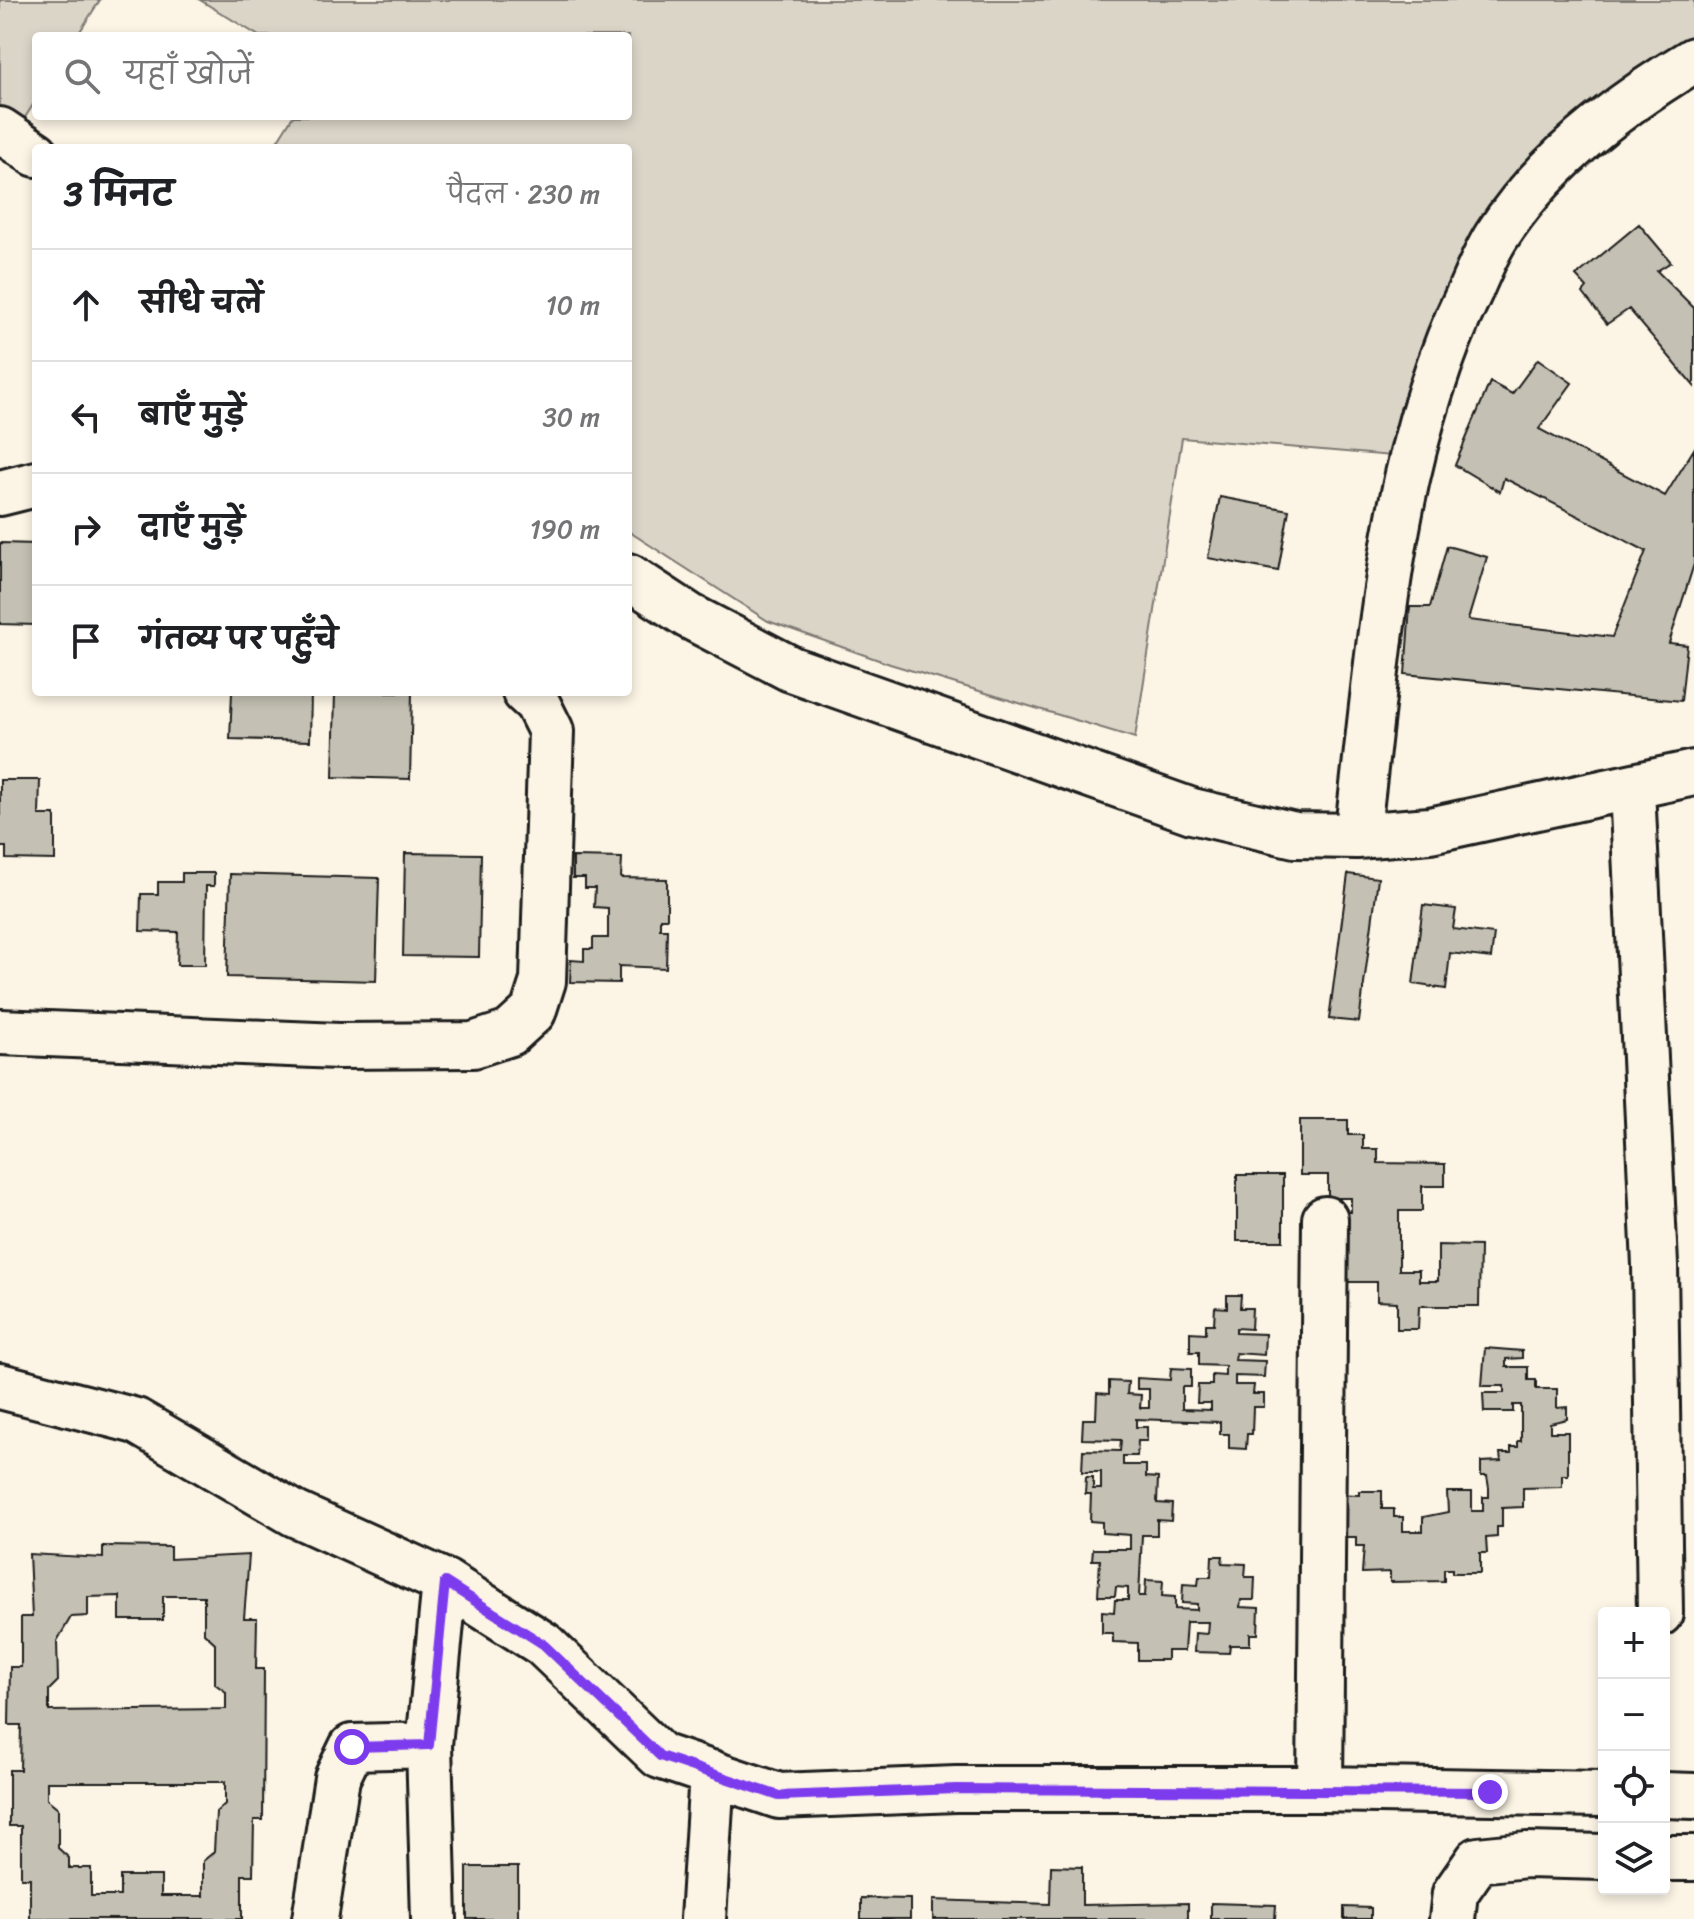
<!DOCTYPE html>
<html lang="hi">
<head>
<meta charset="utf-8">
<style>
	body { margin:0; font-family:Sriracha,"Playpen Sans Deva",sans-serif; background:#f2f2f2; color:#202124 }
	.controls { position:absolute; right:24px; bottom:24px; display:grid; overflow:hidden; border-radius:8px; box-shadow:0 4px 12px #0003 }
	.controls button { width:72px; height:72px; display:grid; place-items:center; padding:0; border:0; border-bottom:2px solid #e0e0e0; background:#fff; color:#202124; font:40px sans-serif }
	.stop { position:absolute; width:24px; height:24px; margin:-18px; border:6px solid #7c3aed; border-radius:50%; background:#fff }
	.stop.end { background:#7c3aed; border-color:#fff; box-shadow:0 2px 8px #0008 }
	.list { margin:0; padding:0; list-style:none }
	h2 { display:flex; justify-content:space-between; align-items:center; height:104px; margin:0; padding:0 32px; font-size:34px }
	h2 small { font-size:26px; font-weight:400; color:#757577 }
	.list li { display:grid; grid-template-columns:52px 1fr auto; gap:24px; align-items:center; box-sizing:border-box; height:112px; padding:0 32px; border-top:2px solid #e0e0e0 }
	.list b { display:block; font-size:30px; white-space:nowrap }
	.list em { font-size:26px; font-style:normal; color:#757577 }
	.icon { flex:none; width:44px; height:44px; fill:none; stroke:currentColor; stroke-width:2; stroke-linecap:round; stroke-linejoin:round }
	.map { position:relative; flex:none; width:1694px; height:1919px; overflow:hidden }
	.search { position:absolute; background:#fff; box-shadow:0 4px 12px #0003; left:32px; top:32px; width:600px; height:88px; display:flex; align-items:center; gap:20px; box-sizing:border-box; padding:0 28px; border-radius:8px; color:#757577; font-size:30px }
	.panel { position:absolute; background:#fff; box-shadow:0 4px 12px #0003; left:32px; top:144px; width:600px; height:552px; border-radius:8px }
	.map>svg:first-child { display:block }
	.green { fill:#dbd5c8; stroke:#7c7872; stroke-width:2 }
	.building { fill:#c4c0b3; stroke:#1c1c1c; stroke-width:2; fill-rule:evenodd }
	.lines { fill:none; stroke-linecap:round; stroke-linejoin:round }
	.minor-casing { stroke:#1c1c1c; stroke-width:50 }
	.minor { stroke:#fcf5e5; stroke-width:44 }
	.route { stroke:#7c3aed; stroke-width:10 }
</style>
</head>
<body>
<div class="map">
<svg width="1694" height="1919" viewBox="0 0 1694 1919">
	<rect width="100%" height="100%" fill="#fcf5e5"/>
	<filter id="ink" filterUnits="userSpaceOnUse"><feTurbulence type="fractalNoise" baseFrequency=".0125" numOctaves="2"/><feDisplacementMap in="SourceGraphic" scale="16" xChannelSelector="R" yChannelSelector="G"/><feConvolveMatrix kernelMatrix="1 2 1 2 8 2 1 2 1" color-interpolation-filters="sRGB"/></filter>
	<g filter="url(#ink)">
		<!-- green -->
		<path class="green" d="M 0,0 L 100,0 L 77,36 L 36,36 L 36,100 L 19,127 L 0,112 Z
			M 200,0 L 1694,0 L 1694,74 L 1588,140 L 1514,231 L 1392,456 L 1182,438 L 1135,738 L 890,664 L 768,621 L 628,531 L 628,148 L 273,148 L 293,116 L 628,116 L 628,36 L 259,36 Z"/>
		<!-- building -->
		<path class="building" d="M 1639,224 L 1671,262 L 1657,271 L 1694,308 L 1694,386 L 1629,309 L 1607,324 L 1583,293 L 1587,288 L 1576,276 Z
			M 1538,359 L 1572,383 L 1539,429 L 1665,496 L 1694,449 L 1694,564 L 1669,643 L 1687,645 L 1681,701 L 1405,674 L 1410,607 L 1430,607 L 1447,546 L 1487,557 L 1468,620 L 1612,637 L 1646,551 L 1504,478 L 1500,492 L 1455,465 L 1490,382 L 1512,394 Z
			M 1220,497 L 1289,510 L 1278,571 L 1208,558 Z
			M 0,543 L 36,544 L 36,625 L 0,624 Z
			M 232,692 L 311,692 L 310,741 L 230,739 Z
			M 335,692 L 412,692 L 410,779 L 333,777 Z
			M 0,780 L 40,780 L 39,815 L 55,815 L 55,860 L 6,859 L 6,847 L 0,847 Z
			M 405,853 L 481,854 L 479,957 L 403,956 Z
			M 573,857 L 622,858 L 621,878 L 667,879 L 667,918 L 660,918 L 660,929 L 667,929 L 666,968 L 619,966 L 619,983 L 570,982 L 571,960 L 584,961 L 584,949 L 593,949 L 593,938 L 608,938 L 608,908 L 594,907 L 595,888 L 585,888 L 585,878 L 573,878 Z
			M 182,873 L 214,873 L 214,886 L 206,886 L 205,965 L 177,965 L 178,932 L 140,931 L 141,894 L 158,894 L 158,882 L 182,882 Z
			M 230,874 L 379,878 L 376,981 L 227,977 Z
			M 1348,874 L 1378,878 L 1359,1022 L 1329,1019 Z
			M 1423,905 L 1456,909 L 1453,929 L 1494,934 L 1491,958 L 1450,953 L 1446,989 L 1413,984 Z
			M 1300,1120 L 1348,1120 L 1348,1135 L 1363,1135 L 1363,1149 L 1378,1149 L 1378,1163 L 1445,1164 L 1445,1186 L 1422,1186 L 1422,1211 L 1399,1211 L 1399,1270 L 1419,1270 L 1419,1281 L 1438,1281 L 1438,1245 L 1480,1246 L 1479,1306 L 1419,1306 L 1418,1329 L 1397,1329 L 1397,1302 L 1377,1301 L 1377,1282 L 1341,1282 L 1342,1212 L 1351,1212 L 1351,1198 L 1328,1198 L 1328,1175 L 1300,1175 Z
			M 1237,1175 L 1283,1175 L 1283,1241 L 1237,1241 Z
			M 1227,1295 L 1241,1295 L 1240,1308 L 1252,1308 L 1251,1329 L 1236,1328 L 1236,1333 L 1265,1334 L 1264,1355 L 1236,1353 L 1235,1360 L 1265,1361 L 1264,1377 L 1235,1376 L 1235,1385 L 1254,1385 L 1253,1394 L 1264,1394 L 1264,1407 L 1253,1407 L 1252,1434 L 1247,1434 L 1246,1449 L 1229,1448 L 1229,1434 L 1220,1434 L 1220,1422 L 1136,1419 L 1136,1427 L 1147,1427 L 1147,1441 L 1138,1441 L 1137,1456 L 1123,1456 L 1123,1465 L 1146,1465 L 1146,1477 L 1158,1478 L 1157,1503 L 1172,1504 L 1171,1521 L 1157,1520 L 1157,1535 L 1142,1535 L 1139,1596 L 1145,1596 L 1146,1580 L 1163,1581 L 1162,1596 L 1175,1597 L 1175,1609 L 1197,1610 L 1197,1604 L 1182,1603 L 1183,1584 L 1198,1585 L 1199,1577 L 1211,1577 L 1212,1556 L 1223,1556 L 1222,1563 L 1246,1564 L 1245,1577 L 1255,1577 L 1254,1600 L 1241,1600 L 1240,1607 L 1259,1608 L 1258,1634 L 1250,1634 L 1250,1645 L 1230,1645 L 1229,1653 L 1194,1652 L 1195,1633 L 1207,1634 L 1208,1622 L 1186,1622 L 1184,1651 L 1167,1651 L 1167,1660 L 1138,1660 L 1138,1643 L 1113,1642 L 1113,1633 L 1102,1633 L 1102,1611 L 1114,1612 L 1115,1600 L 1128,1600 L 1128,1588 L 1116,1587 L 1115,1596 L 1098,1596 L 1100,1560 L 1092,1560 L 1093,1549 L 1130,1549 L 1130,1535 L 1102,1533 L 1102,1522 L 1090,1521 L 1091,1494 L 1085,1494 L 1086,1477 L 1093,1477 L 1093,1489 L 1101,1489 L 1101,1472 L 1082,1472 L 1083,1450 L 1120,1451 L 1121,1440 L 1082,1439 L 1083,1419 L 1096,1419 L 1097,1393 L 1109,1394 L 1109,1381 L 1128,1382 L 1127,1394 L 1141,1395 L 1140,1408 L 1149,1408 L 1149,1389 L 1137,1389 L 1137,1378 L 1170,1380 L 1171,1368 L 1191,1369 L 1191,1387 L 1182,1387 L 1182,1409 L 1211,1410 L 1211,1403 L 1197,1403 L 1198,1385 L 1212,1385 L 1212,1375 L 1225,1376 L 1225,1366 L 1199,1365 L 1199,1352 L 1190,1352 L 1190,1332 L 1206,1333 L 1206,1324 L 1214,1324 L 1215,1307 L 1227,1308 Z
			M 1485,1348 L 1522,1351 L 1522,1358 L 1506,1359 L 1506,1367 L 1528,1367 L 1528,1380 L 1536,1380 L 1536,1389 L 1557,1389 L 1557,1408 L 1567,1407 L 1567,1419 L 1550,1423 L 1550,1432 L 1568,1432 L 1568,1475 L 1562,1475 L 1562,1487 L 1523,1488 L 1523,1507 L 1502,1508 L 1502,1527 L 1497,1527 L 1497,1537 L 1486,1538 L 1487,1553 L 1480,1553 L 1480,1573 L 1452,1573 L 1452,1569 L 1444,1569 L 1444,1581 L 1390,1582 L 1390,1572 L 1362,1573 L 1364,1546 L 1356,1546 L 1356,1537 L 1339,1537 L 1333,1494 L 1359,1495 L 1359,1491 L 1382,1491 L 1382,1509 L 1394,1509 L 1394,1517 L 1403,1517 L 1403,1531 L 1423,1531 L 1423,1517 L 1448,1512 L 1447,1492 L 1472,1492 L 1472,1511 L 1483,1511 L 1483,1497 L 1489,1497 L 1489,1488 L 1487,1476 L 1481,1476 L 1481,1462 L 1501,1461 L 1500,1453 L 1511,1453 L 1511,1447 L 1518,1447 L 1518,1441 L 1521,1441 L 1521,1405 L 1513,1405 L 1513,1412 L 1484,1412 L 1483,1393 L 1504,1393 L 1504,1386 L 1482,1386 Z
			M 103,1546 L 170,1547 L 170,1559 L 249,1555 L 244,1618 L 257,1618 L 256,1669 L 264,1669 L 263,1820 L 254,1820 L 253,1875 L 242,1875 L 242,1919 L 30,1919 L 30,1878 L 21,1878 L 21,1826 L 9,1826 L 9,1770 L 20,1770 L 21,1725 L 9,1725 L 10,1667 L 21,1667 L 21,1617 L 32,1617 L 29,1554 L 103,1558 ZM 120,1596 L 120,1620 L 163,1620 L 163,1596 L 204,1596 L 204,1633 L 215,1643 L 215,1684 L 226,1692 L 226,1709 L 49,1711 L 49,1690 L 58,1681 L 57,1641 L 71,1617 L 88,1616 L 88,1597 ZM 47,1782 L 225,1782 L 225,1804 L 216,1812 L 214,1852 L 203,1861 L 203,1896 L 161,1896 L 161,1876 L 120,1876 L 120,1896 L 91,1896 L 91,1868 L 69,1868 L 69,1858 L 58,1848 L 58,1808 L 47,1799 Z
			M 1051,1866 L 1082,1867 L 1082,1905 L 1188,1903 L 1188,1919 L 933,1919 L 933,1900 L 1050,1904 Z
			M 467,1867 L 518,1867 L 518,1919 L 467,1919 Z
			M 861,1898 L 910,1899 L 910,1919 L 861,1919 Z
			M 1211,1903 L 1276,1905 L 1275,1919 L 1211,1919 Z
			M 1344,1907 L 1371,1908 L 1371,1919 L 1344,1919 Z"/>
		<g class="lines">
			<!-- minor casing -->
			<g class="minor-casing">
				<path id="minor" d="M 0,130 L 36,154
					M 0,493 L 36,484
					M 628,576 L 689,616 L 791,669 L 1192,811 L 1295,835 L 1357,836 L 1430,830 L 1694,773
					M 1632,789 L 1655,1265 L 1660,1613
					M 1357,836 C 1380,653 1389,459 1470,291 C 1478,273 1486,253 1496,237 C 1543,163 1620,104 1694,60
					M 0,1032 L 339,1046 L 473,1045 L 510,1033 L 533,1012 L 543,981 L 551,731 L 537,703 L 525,692
					M 0,1386 L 136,1421 L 295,1514 L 445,1582 L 543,1644 L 660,1756 L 779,1796 L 956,1789 L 1320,1789 L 1604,1794
					M 1320,1789 L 1325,1219
					M 1664,1795 L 1694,1796
					M 1664,1858 L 1694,1858
					M 315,1919 L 337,1778 L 352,1747 L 429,1745
					M 434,1919 L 429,1745 L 445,1582
					M 703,1919 L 712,1773
					M 1452,1919 L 1455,1893 L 1478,1860 L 1527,1855 L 1604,1857"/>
			</g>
			<!-- minor -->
			<use href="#minor" class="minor"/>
		</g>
	</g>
	<g class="lines" filter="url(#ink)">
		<!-- route -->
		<path class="route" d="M 352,1747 L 429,1745 L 445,1582 L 543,1644 L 660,1756 L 779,1796 L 956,1789 L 1490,1792"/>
	</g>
</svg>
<div class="controls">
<button>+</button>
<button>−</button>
<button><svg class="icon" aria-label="locate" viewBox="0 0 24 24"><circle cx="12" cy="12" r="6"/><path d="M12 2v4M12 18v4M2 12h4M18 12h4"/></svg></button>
<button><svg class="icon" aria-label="layers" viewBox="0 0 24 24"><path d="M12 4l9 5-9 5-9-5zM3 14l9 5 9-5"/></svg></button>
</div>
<div class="stop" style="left:352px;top:1747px"></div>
<div class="stop end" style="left:1490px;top:1792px"></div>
<div class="search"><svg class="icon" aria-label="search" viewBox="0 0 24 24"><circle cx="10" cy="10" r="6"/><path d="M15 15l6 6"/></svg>यहाँ खोजें</div>
<section class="panel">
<h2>3 मिनट<small>पैदल · 230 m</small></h2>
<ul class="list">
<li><svg class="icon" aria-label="ahead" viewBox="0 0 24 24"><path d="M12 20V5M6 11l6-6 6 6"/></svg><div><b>सीधे चलें</b></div><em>10 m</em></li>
<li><svg class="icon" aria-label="left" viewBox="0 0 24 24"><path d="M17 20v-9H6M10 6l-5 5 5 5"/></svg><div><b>बाएँ मुड़ें</b></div><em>30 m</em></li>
<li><svg class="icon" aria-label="right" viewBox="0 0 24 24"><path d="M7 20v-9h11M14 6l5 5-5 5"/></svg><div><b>दाएँ मुड़ें</b></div><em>190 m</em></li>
<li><svg class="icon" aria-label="arrive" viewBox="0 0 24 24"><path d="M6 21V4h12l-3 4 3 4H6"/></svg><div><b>गंतव्य पर पहुँचे</b></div></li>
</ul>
</section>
</div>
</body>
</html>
